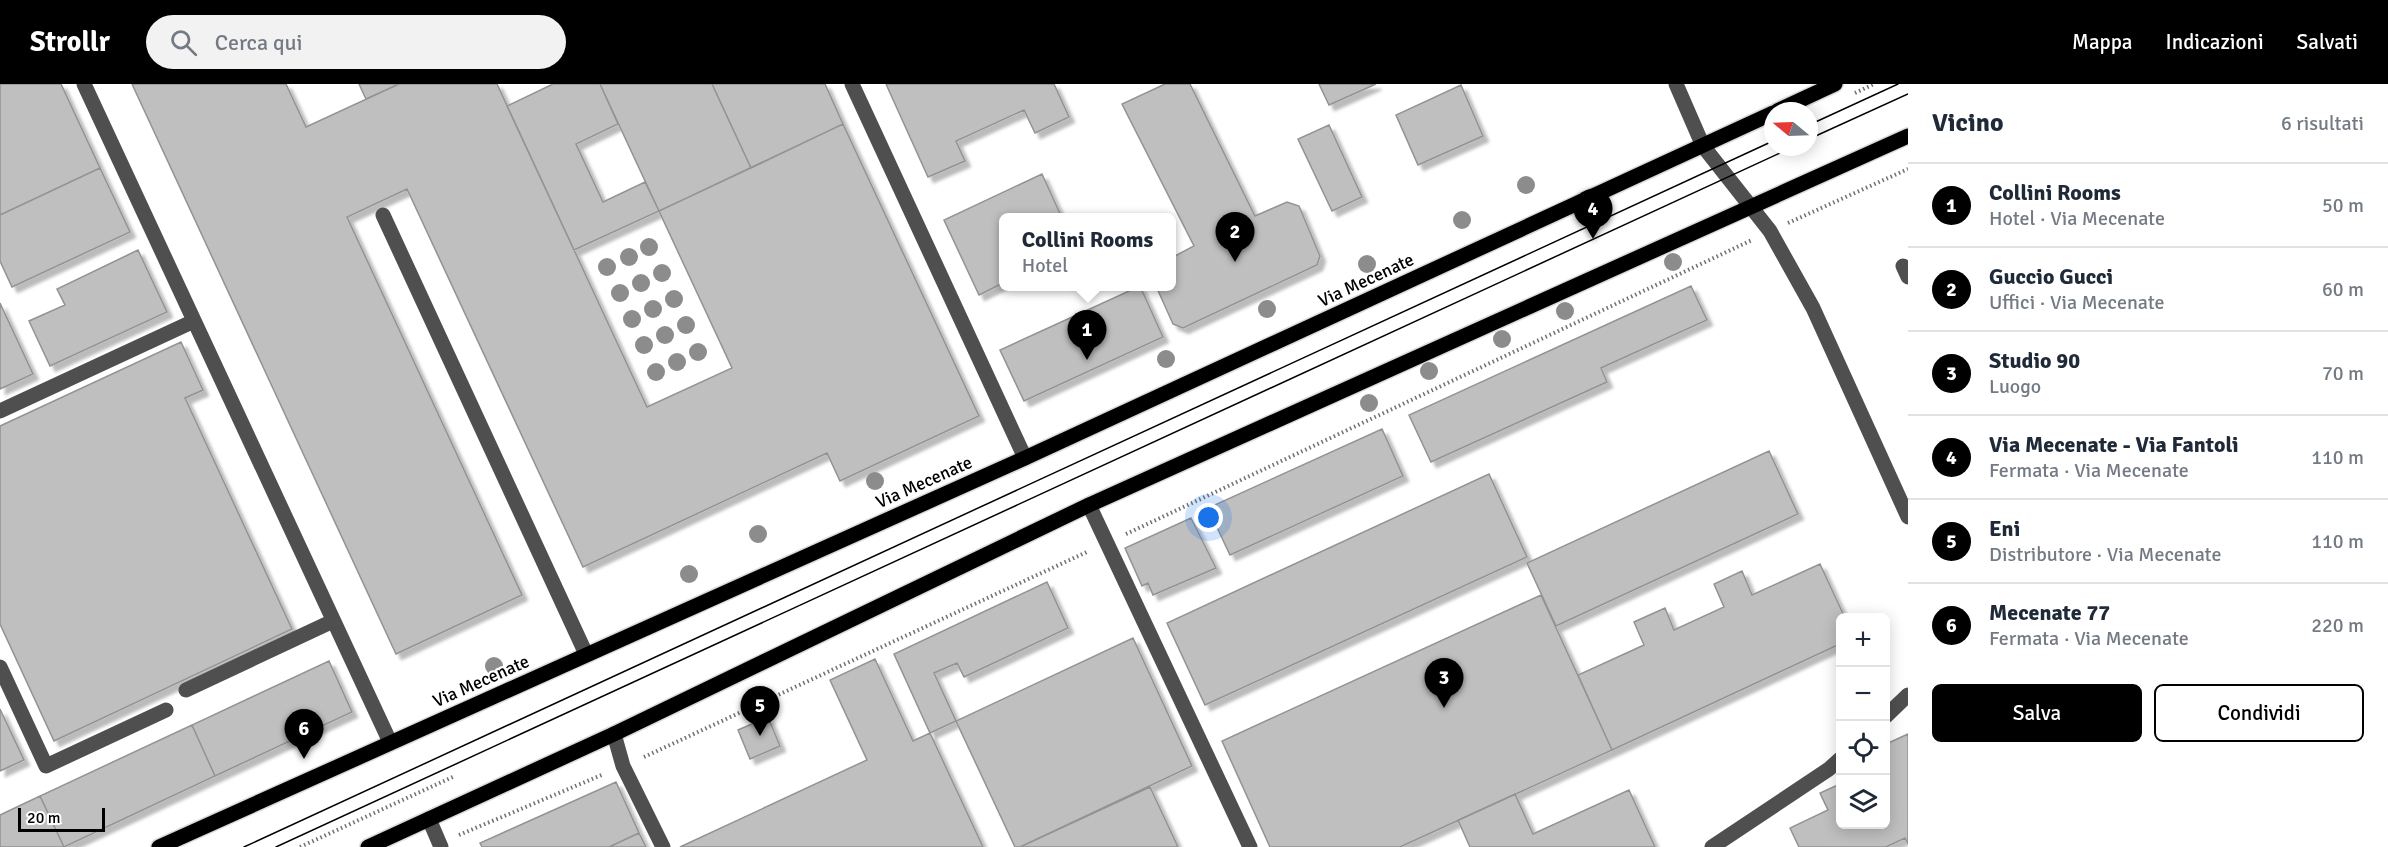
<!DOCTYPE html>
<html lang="it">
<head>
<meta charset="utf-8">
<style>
	body { margin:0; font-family:Signika,sans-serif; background:#f2f2f3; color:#1f2937 }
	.controls { position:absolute; right:18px; bottom:18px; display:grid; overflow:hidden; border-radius:9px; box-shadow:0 3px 15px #0003 }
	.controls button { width:54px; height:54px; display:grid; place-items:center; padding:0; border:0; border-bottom:2px solid #e0e1e3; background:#fff; color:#1f2937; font:30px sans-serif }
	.compass { position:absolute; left:1764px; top:18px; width:54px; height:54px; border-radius:50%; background:#fff; box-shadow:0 3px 15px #0003; rotate:289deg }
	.scale { position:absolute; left:18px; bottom:15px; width:87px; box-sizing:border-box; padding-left:6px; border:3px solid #000; border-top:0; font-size:16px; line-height:21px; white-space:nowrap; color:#000; -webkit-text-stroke:4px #fff; paint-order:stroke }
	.you { position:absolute; left:1209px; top:434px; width:21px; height:21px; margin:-15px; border:4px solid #fff; border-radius:50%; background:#1a73e8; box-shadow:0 0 0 9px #1a73e833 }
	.badge { display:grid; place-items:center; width:39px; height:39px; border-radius:50%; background:#000; color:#fff; font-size:20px; font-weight:700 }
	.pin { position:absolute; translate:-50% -50px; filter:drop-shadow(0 2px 3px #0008) }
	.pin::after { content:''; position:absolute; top:32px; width:21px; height:18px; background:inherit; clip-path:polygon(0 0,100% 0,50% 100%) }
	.popup { position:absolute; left:999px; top:129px; width:177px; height:78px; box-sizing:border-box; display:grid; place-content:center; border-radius:9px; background:#fff; filter:drop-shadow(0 2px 4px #0005); font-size:20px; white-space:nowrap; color:#747a83 }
	.popup b { font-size:22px; color:#1f2937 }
	.popup::after { content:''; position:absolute; left:50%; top:100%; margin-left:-12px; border:12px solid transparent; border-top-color:#fff }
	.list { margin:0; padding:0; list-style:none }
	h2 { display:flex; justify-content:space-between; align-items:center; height:78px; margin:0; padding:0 24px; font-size:26px }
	h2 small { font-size:20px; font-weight:400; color:#747a83 }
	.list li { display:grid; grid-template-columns:39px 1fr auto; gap:18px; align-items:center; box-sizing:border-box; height:84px; padding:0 24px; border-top:2px solid #e0e1e3 }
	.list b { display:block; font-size:22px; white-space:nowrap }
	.list p { margin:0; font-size:20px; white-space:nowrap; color:#747a83 }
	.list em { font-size:20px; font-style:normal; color:#747a83 }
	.actions { display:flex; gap:12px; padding:18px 24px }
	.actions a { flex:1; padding:14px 0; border:2px solid #000; border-radius:9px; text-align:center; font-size:21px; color:#000 }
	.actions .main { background:#000; color:#fff }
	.icon { flex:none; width:33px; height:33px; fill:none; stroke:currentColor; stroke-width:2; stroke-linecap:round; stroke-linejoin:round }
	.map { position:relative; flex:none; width:1908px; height:763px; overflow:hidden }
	header { display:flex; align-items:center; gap:36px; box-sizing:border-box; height:84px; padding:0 30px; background:#000; color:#fff }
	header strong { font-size:28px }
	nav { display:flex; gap:33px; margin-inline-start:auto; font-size:21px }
	.search { width:420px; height:54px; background:#f2f2f3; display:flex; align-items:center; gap:15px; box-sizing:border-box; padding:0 21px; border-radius:33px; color:#747a83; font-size:22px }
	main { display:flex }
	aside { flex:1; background:#fff }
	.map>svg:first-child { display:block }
	.building { fill:#bfbfbf; stroke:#939393; stroke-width:1.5; filter:url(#shadow) }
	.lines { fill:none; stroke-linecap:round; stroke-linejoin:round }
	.major-casing { stroke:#dbdbdb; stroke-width:18 }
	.path { stroke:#717171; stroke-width:4; stroke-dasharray:1.5 3; stroke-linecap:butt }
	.minor { stroke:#4f4f4f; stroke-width:15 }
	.major { stroke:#000; stroke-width:15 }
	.tram { stroke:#000; stroke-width:1.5 }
	.tree { fill:#8c8c8c }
	.labels { text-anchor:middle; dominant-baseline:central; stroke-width:4.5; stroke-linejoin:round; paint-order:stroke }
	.street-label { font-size:18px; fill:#000; stroke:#fff }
</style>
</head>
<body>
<header>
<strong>Strollr</strong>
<div class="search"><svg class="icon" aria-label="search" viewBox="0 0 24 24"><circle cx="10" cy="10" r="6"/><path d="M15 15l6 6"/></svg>Cerca qui</div>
<nav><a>Mappa</a><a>Indicazioni</a><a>Salvati</a></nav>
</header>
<main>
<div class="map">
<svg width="1908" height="763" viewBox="0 0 1908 763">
	<defs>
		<filter id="shadow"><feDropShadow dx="5.5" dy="5.5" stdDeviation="1.5" flood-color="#0004"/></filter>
	</defs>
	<rect width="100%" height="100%" fill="#fff"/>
	<!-- building -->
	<path class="building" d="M 0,0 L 61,0 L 100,84 L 0,131 Z
		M 132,0 L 286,0 L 306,43 L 399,0 L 497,0 L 647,323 L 732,284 L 659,127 L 843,40 L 979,332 L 840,397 L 827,369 L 583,483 L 407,105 L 347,133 L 522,511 L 396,570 Z
		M 359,0 L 399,0 L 366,15 Z
		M 553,0 L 600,0 L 618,40 L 576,60 L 603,118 L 645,98 L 659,127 L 574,166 L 507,22 Z
		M 600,0 L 712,0 L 751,84 L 659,127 Z
		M 712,0 L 825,0 L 843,40 L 751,84 Z
		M 886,0 L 1054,0 L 1069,33 L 1035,49 L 1024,26 L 956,57 L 965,77 L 928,93 Z
		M 1165,0 L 1190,0 L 1255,132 L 1287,118 L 1299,122 L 1320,172 L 1317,181 L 1183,244 L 1173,240 L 1156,202 L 1171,202 L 1171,174 L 1194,162 L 1122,20 Z
		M 1319,0 L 1376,0 L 1329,21 Z
		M 1461,1 L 1483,52 L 1418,81 L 1396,31 Z
		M 1329,41 L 1362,113 L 1332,127 L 1298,55 Z
		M 100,84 L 130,148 L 12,203 L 0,177 L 0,131 Z
		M 1042,90 L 1062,134 L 1003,134 L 1003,199 L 979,211 L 944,136 Z
		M 138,166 L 167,228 L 50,282 L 29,237 L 65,221 L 57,205 Z
		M 1140,202 L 1163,253 L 1024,317 L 1000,266 Z
		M 1691,202 L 1707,236 L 1601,284 L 1607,298 L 1431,378 L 1409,331 Z
		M 0,219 L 33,290 L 0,305 Z
		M 181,258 L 203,306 L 185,314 L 292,545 L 54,657 L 0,540 L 0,342 Z
		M 1382,345 L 1403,392 L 1230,471 L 1208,424 Z
		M 1769,367 L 1798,430 L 1556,542 L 1527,479 Z
		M 1489,390 L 1527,473 L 1205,621 L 1167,539 Z
		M 1191,434 L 1216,484 L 1153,511 L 1148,499 L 1142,502 L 1125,464 Z
		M 1820,480 L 1845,534 L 1840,534 L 1840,560 L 1612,666 L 1578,591 L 1644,561 L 1634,538 L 1665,524 L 1674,546 L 1724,523 L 1714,500 L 1742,487 L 1752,511 Z
		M 1047,498 L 1068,544 L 964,593 L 957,579 L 934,589 L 956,637 L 930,649 L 894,570 Z
		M 1541,511 L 1612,666 L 1400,763 L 1270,763 L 1222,657 Z
		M 1133,554 L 1192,682 L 1020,763 L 1015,763 L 956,637 Z
		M 875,575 L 913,657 L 930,649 L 983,763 L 680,763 L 867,676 L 830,596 Z
		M 329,577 L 352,628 L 215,692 L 192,641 Z
		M 0,625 L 24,676 L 0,687 Z
		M 768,633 L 780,662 L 750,675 L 738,646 Z
		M 192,641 L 215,692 L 64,763 L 40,712 Z
		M 1908,650 L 1908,760 L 1905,754 L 1886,763 L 1799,763 L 1790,744 L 1828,726 L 1820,709 L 1840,700 L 1840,740 L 1886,740 L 1886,660 Z
		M 616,698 L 639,749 L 609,763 L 482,763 L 480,759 Z
		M 1150,703 L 1178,763 L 1020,763 Z
		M 1629,706 L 1655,763 L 1470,763 L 1458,736 L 1515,710 L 1533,750 Z
		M 40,712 L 64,763 L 0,763 L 0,731 Z
		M 639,749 L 646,763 L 609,763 Z"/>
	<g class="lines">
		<!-- major casing -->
		<g class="major-casing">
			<path id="major" d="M 1777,27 L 1835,0
				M 159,763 L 1025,374 L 1773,29
				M 368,763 L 614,650 L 1089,421 L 1908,52"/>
		</g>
		<!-- path -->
		<path class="path" d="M 1855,9 L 1874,0
			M 1788,139 L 1908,85
			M 1126,450 L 1752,156
			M 644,673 L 1089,467
			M 459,751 L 604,690
			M 300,763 L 455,692"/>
		<!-- minor -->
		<path class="minor" d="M 84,0 L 390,658
			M 852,0 L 1025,374
			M 1676,0 L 1703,62 L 1770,147 L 1813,224 L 1908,433
			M 383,131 L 586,570
			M 1903,182 L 1908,193
			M 0,327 L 194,237
			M 1089,421 L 1250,763
			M 0,583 L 46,682 L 166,626
			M 186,606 L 333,537
			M 1886,632 L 1908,611
			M 614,650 L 623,682 L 663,763
			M 429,735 L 441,763
			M 1712,763 L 1829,685 L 1840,675"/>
		<!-- major -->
		<use href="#major" class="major"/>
		<!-- tram -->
		<path class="tram" d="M 1809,41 L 1898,0
			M 1809,55 L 1908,10
			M 244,763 L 1773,57
			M 276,763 L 1793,63"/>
	</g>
	<!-- trees -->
	<g class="tree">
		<circle cx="1526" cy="101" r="9"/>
		<circle cx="1462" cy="136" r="9"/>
		<circle cx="649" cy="163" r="9"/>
		<circle cx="629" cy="173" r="9"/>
		<circle cx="1673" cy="178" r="9"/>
		<circle cx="1367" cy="180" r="9"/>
		<circle cx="607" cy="183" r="9"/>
		<circle cx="662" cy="189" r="9"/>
		<circle cx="641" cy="199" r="9"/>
		<circle cx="620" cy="209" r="9"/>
		<circle cx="674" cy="215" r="9"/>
		<circle cx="653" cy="225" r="9"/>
		<circle cx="1267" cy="225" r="9"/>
		<circle cx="1565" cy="227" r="9"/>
		<circle cx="632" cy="235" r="9"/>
		<circle cx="686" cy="241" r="9"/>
		<circle cx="665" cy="251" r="9"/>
		<circle cx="1502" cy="255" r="9"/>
		<circle cx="644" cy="261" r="9"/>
		<circle cx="698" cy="268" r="9"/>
		<circle cx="1166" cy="275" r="9"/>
		<circle cx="677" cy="278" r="9"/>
		<circle cx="1429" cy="287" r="9"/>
		<circle cx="656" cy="288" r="9"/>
		<circle cx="1369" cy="319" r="9"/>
		<circle cx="875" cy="397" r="9"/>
		<circle cx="758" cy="450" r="9"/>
		<circle cx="689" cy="490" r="9"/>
		<circle cx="494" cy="582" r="9"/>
	</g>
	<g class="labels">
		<!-- street labels -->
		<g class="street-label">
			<text transform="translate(1366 196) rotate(-25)">Via Mecenate</text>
			<text transform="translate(924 398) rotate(-24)">Via Mecenate</text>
			<text transform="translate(481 597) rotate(-24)">Via Mecenate</text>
		</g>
	</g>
</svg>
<div class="controls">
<button>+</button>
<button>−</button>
<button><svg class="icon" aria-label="locate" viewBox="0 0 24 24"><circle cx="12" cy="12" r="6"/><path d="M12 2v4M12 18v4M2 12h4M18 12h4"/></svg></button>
<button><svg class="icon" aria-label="layers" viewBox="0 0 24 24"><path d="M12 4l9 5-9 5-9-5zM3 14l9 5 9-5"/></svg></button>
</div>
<svg class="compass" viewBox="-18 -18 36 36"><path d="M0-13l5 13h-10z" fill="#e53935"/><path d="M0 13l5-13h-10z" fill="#747a83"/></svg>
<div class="scale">20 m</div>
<div class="you"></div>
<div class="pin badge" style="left:1087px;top:276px">1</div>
<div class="popup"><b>Collini Rooms</b>Hotel</div>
<div class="pin badge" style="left:1235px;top:178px">2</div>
<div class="pin badge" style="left:1444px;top:624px">3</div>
<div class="pin badge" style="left:1593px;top:155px">4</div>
<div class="pin badge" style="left:760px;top:652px">5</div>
<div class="pin badge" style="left:304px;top:675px">6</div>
</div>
<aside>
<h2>Vicino<small>6 risultati</small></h2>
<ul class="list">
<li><span class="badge">1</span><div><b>Collini Rooms</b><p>Hotel · Via Mecenate</p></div><em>50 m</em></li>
<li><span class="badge">2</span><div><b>Guccio Gucci</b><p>Uffici · Via Mecenate</p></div><em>60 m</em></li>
<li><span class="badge">3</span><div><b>Studio 90</b><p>Luogo</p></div><em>70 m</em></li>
<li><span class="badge">4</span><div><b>Via Mecenate - Via Fantoli</b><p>Fermata · Via Mecenate</p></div><em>110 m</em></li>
<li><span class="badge">5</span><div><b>Eni</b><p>Distributore · Via Mecenate</p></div><em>110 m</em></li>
<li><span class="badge">6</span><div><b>Mecenate 77</b><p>Fermata · Via Mecenate</p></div><em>220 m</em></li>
</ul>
<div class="actions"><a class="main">Salva</a><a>Condividi</a></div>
</aside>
</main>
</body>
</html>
